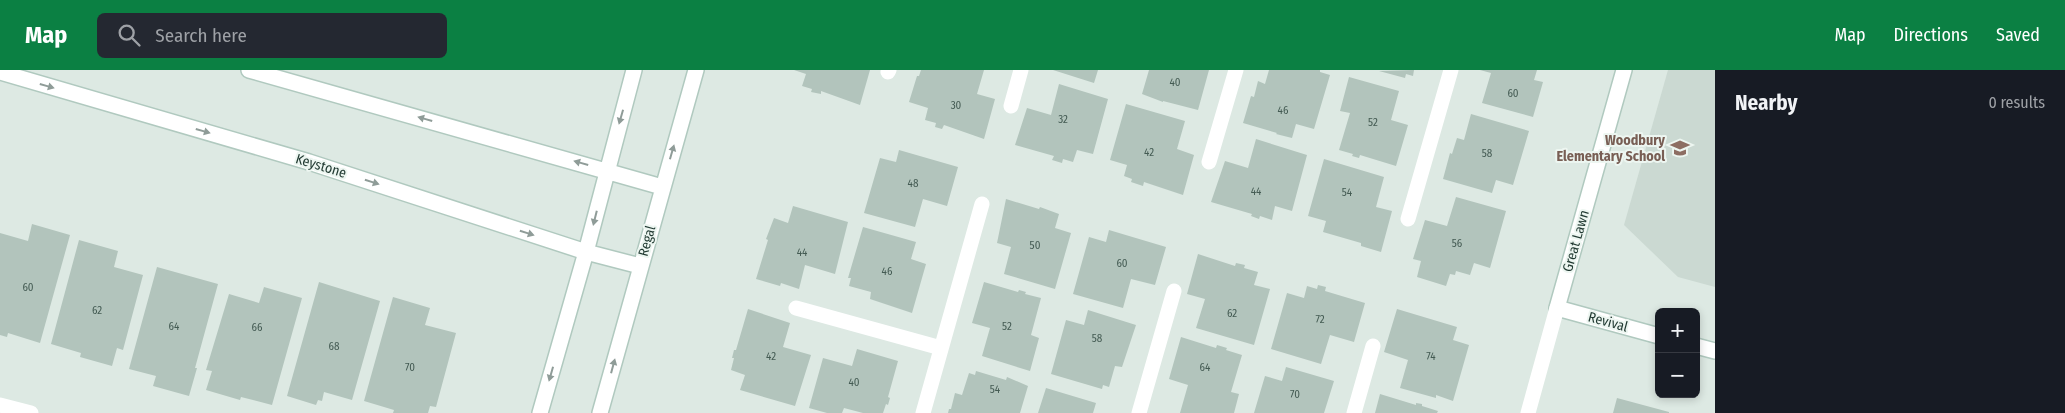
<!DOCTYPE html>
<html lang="en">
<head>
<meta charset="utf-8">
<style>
	body { margin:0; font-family:"Fira Sans Condensed",sans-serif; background:#242831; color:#f1f3f6 }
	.controls { position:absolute; right:15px; bottom:15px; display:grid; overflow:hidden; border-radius:8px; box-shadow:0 2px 8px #0003 }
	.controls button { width:45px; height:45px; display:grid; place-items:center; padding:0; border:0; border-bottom:1px solid #363941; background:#171b24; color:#f1f3f6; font:25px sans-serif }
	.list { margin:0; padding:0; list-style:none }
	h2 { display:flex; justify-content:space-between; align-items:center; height:65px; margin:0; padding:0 20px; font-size:21px }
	h2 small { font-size:16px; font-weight:400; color:#9ea1a6 }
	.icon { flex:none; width:28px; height:28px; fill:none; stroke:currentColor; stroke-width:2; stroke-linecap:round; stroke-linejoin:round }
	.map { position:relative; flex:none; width:1715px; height:343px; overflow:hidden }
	header { display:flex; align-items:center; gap:30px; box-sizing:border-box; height:70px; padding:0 25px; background:#0b8043; color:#fff }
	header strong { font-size:24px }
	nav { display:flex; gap:28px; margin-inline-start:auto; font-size:18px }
	.search { width:350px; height:45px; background:#242831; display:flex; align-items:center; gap:12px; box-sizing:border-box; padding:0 18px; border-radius:8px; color:#9ea1a6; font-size:19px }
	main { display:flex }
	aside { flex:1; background:#171b24 }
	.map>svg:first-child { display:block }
	.built { fill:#cbd9d2 }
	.building { fill:#b2c4bc }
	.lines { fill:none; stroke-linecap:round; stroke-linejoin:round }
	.secondary-casing { stroke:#b0c9bf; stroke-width:18 }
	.lane { stroke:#fff; stroke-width:15 }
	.street { stroke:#fff; stroke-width:15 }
	.secondary { stroke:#fff; stroke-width:15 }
	.oneway { fill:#8f9c98 }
	.labels { text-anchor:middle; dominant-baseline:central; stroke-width:4; stroke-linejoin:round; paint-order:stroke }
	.number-label { font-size:11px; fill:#445b53 }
	.education-label { font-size:14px; font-weight:bold; fill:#785e54; stroke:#edf6f1; text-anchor:end }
	.street-label { font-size:14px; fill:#1f3830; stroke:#edf6f1 }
</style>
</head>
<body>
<header>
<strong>Map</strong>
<div class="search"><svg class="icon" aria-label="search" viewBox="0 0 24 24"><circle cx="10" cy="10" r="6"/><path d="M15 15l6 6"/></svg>Search here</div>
<nav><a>Map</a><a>Directions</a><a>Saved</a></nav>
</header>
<main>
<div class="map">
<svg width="1715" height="343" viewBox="0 0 1715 343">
	<rect width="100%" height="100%" fill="#dde9e3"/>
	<!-- built -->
	<path class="built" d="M 1668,0 L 1715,0 L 1715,217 L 1678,207 L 1624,155 Z"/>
	<!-- building -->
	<path class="building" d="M 794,0 L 870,0 L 860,35 L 821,21 L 821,24 L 811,22 L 812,19 L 802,16 L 806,4 Z
		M 921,0 L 984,0 L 977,24 L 995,29 L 984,69 L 944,55 L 942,59 L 935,57 L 936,53 L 925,50 L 928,38 L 909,32 L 917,6 L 919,6 Z
		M 1053,0 L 1098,0 L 1094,13 Z
		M 1149,0 L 1209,0 L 1198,40 L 1163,31 L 1163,32 L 1142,24 Z
		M 1269,0 L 1320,0 L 1320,2 L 1330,5 L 1314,59 L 1296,54 L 1292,68 L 1276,64 L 1277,63 L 1243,53 L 1251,26 L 1254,27 L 1258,11 L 1265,14 Z
		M 1414,0 L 1413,6 L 1406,4 L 1405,8 L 1379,1 Z
		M 1480,0 L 1537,0 L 1534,10 L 1543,12 L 1533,47 L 1482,33 L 1491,3 Z
		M 1349,7 L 1399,21 L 1391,50 L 1408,55 L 1396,96 L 1360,85 L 1359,88 L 1352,86 L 1353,84 L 1339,80 L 1350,43 L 1340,41 Z
		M 1059,14 L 1108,29 L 1093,84 L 1077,80 L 1073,92 L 1063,89 L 1062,93 L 1052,90 L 1054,86 L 1015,75 L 1027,38 L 1051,45 Z
		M 1126,34 L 1185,51 L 1177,79 L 1194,85 L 1183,125 L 1144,112 L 1143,116 L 1131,112 L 1132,109 L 1124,106 L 1127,95 L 1110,90 Z
		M 1471,44 L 1529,61 L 1513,115 L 1496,110 L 1492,123 L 1443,109 L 1450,83 L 1452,84 L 1457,68 L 1464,70 Z
		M 1256,69 L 1307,85 L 1292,141 L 1275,136 L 1272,150 L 1260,146 L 1259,149 L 1251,146 L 1252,144 L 1211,132 L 1225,91 L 1248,98 Z
		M 899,80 L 958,97 L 947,136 L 923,129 L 915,157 L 864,143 L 880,88 L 896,92 Z
		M 1324,89 L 1384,107 L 1376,137 L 1392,141 L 1381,182 L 1361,176 L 1361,173 L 1323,162 L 1326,151 L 1308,146 Z
		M 1456,127 L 1506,141 L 1490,198 L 1474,193 L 1470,205 L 1456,201 L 1455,205 L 1450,204 L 1446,216 L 1417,207 L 1421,191 L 1413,189 L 1425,150 L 1447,156 Z
		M 1006,129 L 1039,139 L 1040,137 L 1059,144 L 1055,158 L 1071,163 L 1055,219 L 1004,204 L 1011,177 L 997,173 Z
		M 793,136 L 848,152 L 835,204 L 805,195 L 799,219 L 781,213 L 780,216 L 756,209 L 768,170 L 766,169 L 774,148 L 788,153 Z
		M 32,154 L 70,165 L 40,273 L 8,263 L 7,267 L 0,265 L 0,163 L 28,171 Z
		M 863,157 L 916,172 L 911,189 L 926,194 L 912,243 L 870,229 L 871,222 L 849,216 L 851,208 L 848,208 Z
		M 1109,160 L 1166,177 L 1155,215 L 1131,209 L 1123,238 L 1073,224 L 1089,167 L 1106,172 Z
		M 79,170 L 118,181 L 114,197 L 143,205 L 123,280 L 117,278 L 112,296 L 80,287 L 81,283 L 51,274 Z
		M 1198,184 L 1235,196 L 1236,193 L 1245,195 L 1244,198 L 1258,202 L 1254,215 L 1270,219 L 1254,275 L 1196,258 L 1205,229 L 1187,224 Z
		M 157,197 L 218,214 L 195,298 L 197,298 L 189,326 L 153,316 L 156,306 L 129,299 Z
		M 319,212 L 380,231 L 352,330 L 324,322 L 322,331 L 318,330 L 316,335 L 287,326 Z
		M 984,212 L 1018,222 L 1019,220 L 1026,222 L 1025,224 L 1041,228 L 1031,265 L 1039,268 L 1030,301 L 982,286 L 990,258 L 972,253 Z
		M 1318,215 L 1326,217 L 1325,221 L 1365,233 L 1354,272 L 1330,265 L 1321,294 L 1271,279 L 1287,223 L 1304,228 L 1307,216 L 1317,219 Z
		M 264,217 L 302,228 L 272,335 L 241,327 L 240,330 L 206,320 L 212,301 L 206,300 L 229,224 L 259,233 Z
		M 393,227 L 430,238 L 425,255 L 456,263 L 436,337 L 430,336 L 428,343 L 393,343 L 394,340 L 364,331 Z
		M 748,239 L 790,253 L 783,277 L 811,285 L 795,336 L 740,320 L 745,305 L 731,300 L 734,288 L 732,288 L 734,280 L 736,280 Z
		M 1397,239 L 1457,257 L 1453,270 L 1469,275 L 1453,331 L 1436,325 L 1436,328 L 1400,318 L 1408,290 L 1384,282 Z
		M 1088,240 L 1136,255 L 1122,297 L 1115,296 L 1109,317 L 1103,315 L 1102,319 L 1051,304 L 1066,250 L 1084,255 Z
		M 1181,267 L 1216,278 L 1217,275 L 1227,278 L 1226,280 L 1242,285 L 1231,322 L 1239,324 L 1234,343 L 1180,343 L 1188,315 L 1169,309 Z
		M 857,279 L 898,291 L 888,327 L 890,328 L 888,335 L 886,334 L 883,343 L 863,343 L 844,338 L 842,343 L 827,343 L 809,338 L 823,288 L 852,296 Z
		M 1286,297 L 1334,311 L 1324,343 L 1254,343 L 1265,306 L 1282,311 Z
		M 976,301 L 1006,310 L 1007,307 L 1028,316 L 1020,343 L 948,343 L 949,339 L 951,339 L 955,323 L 962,325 L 969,303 L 975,305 Z
		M 1046,318 L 1096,333 L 1093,343 L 1038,343 Z
		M 1380,324 L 1416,335 L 1416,333 L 1422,334 L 1422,336 L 1438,341 L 1437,343 L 1375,343 Z
		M 1617,328 L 1669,342 L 1669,343 L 1613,343 Z"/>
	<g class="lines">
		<!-- secondary casing -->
		<g class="secondary-casing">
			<path id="secondary" d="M 249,0 L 662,117
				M 1624,0 L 1557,238 L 1659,266
				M 0,2 L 309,92 L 586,182 L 640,196
				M 1696,276 L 1715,281
				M 540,343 L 586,182 L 634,0
				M 600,343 L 696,0"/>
		</g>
		<!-- lane -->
		<path class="lane" d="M 888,2 L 889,0
			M 1011,36 L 1021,0
			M 1209,92 L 1236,0
			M 1408,149 L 1451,0
			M 796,238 L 941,278
			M 923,343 L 982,134
			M 1139,343 L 1174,221
			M 1354,343 L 1373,276"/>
		<!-- street -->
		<path class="street" d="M 0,335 L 31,343
			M 1528,343 L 1557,238"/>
		<!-- secondary -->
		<use href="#secondary" class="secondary"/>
	</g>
	<!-- one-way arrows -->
	<defs><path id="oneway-solid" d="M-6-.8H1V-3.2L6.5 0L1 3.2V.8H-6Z" transform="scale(1.25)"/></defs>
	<g class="oneway">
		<use href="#oneway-solid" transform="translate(47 16) rotate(16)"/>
		<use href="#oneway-solid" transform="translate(621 47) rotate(106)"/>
		<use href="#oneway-solid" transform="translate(425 49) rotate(-164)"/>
		<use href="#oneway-solid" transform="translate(203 61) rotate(16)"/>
		<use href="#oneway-solid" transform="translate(672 82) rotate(-74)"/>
		<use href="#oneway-solid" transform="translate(581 93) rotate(-164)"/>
		<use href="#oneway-solid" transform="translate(372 112) rotate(18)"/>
		<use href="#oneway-solid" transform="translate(595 148) rotate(104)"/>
		<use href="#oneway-solid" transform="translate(527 163) rotate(18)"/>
		<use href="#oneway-solid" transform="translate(613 296) rotate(-75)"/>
		<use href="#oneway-solid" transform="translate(551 304) rotate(106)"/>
	</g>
	<!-- icons -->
	<defs>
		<g id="school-bare" transform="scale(1.5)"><path d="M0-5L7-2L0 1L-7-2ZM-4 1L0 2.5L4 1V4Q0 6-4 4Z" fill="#8d6e63" stroke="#edf6f1" stroke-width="2.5" paint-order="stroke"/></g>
	</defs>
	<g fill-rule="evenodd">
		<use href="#school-bare" x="1680" y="78"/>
	</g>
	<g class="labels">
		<!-- number labels -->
		<g class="number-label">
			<text x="1175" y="12">40</text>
			<text x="1513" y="23">60</text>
			<text x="956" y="35">30</text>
			<text x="1283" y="40">46</text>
			<text x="1063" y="49">32</text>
			<text x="1373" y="52">52</text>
			<text x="1149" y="82">42</text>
			<text x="1487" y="83">58</text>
			<text x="913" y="113">48</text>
			<text x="1256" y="121">44</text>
			<text x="1347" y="122">54</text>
			<text x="1457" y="173">56</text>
			<text x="1035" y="175">50</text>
			<text x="802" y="182">44</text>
			<text x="1122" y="193">60</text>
			<text x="887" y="201">46</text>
			<text x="28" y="217">60</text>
			<text x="97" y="240">62</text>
			<text x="1232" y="243">62</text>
			<text x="1320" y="249">72</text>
			<text x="174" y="256">64</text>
			<text x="1007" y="256">52</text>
			<text x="257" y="257">66</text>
			<text x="1097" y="268">58</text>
			<text x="334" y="276">68</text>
			<text x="771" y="286">42</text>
			<text x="1431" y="286">74</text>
			<text x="410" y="297">70</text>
			<text x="1205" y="297">64</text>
			<text x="854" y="312">40</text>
			<text x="995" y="319">54</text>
			<text x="1295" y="324">70</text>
		</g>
		<!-- education labels -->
		<g class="education-label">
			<text x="1665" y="70">Woodbury<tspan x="1665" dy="16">Elementary School</tspan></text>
		</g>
		<!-- street labels -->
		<g class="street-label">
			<text transform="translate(321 96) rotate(17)">Keystone</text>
			<text transform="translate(647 171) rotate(-75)">Regal</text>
			<text transform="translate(1576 171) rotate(-74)">Great Lawn</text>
			<text transform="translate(1608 252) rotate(15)">Revival</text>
		</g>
	</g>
</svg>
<div class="controls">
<button>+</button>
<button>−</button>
</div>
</div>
<aside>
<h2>Nearby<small>0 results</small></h2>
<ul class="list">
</ul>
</aside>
</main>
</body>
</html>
